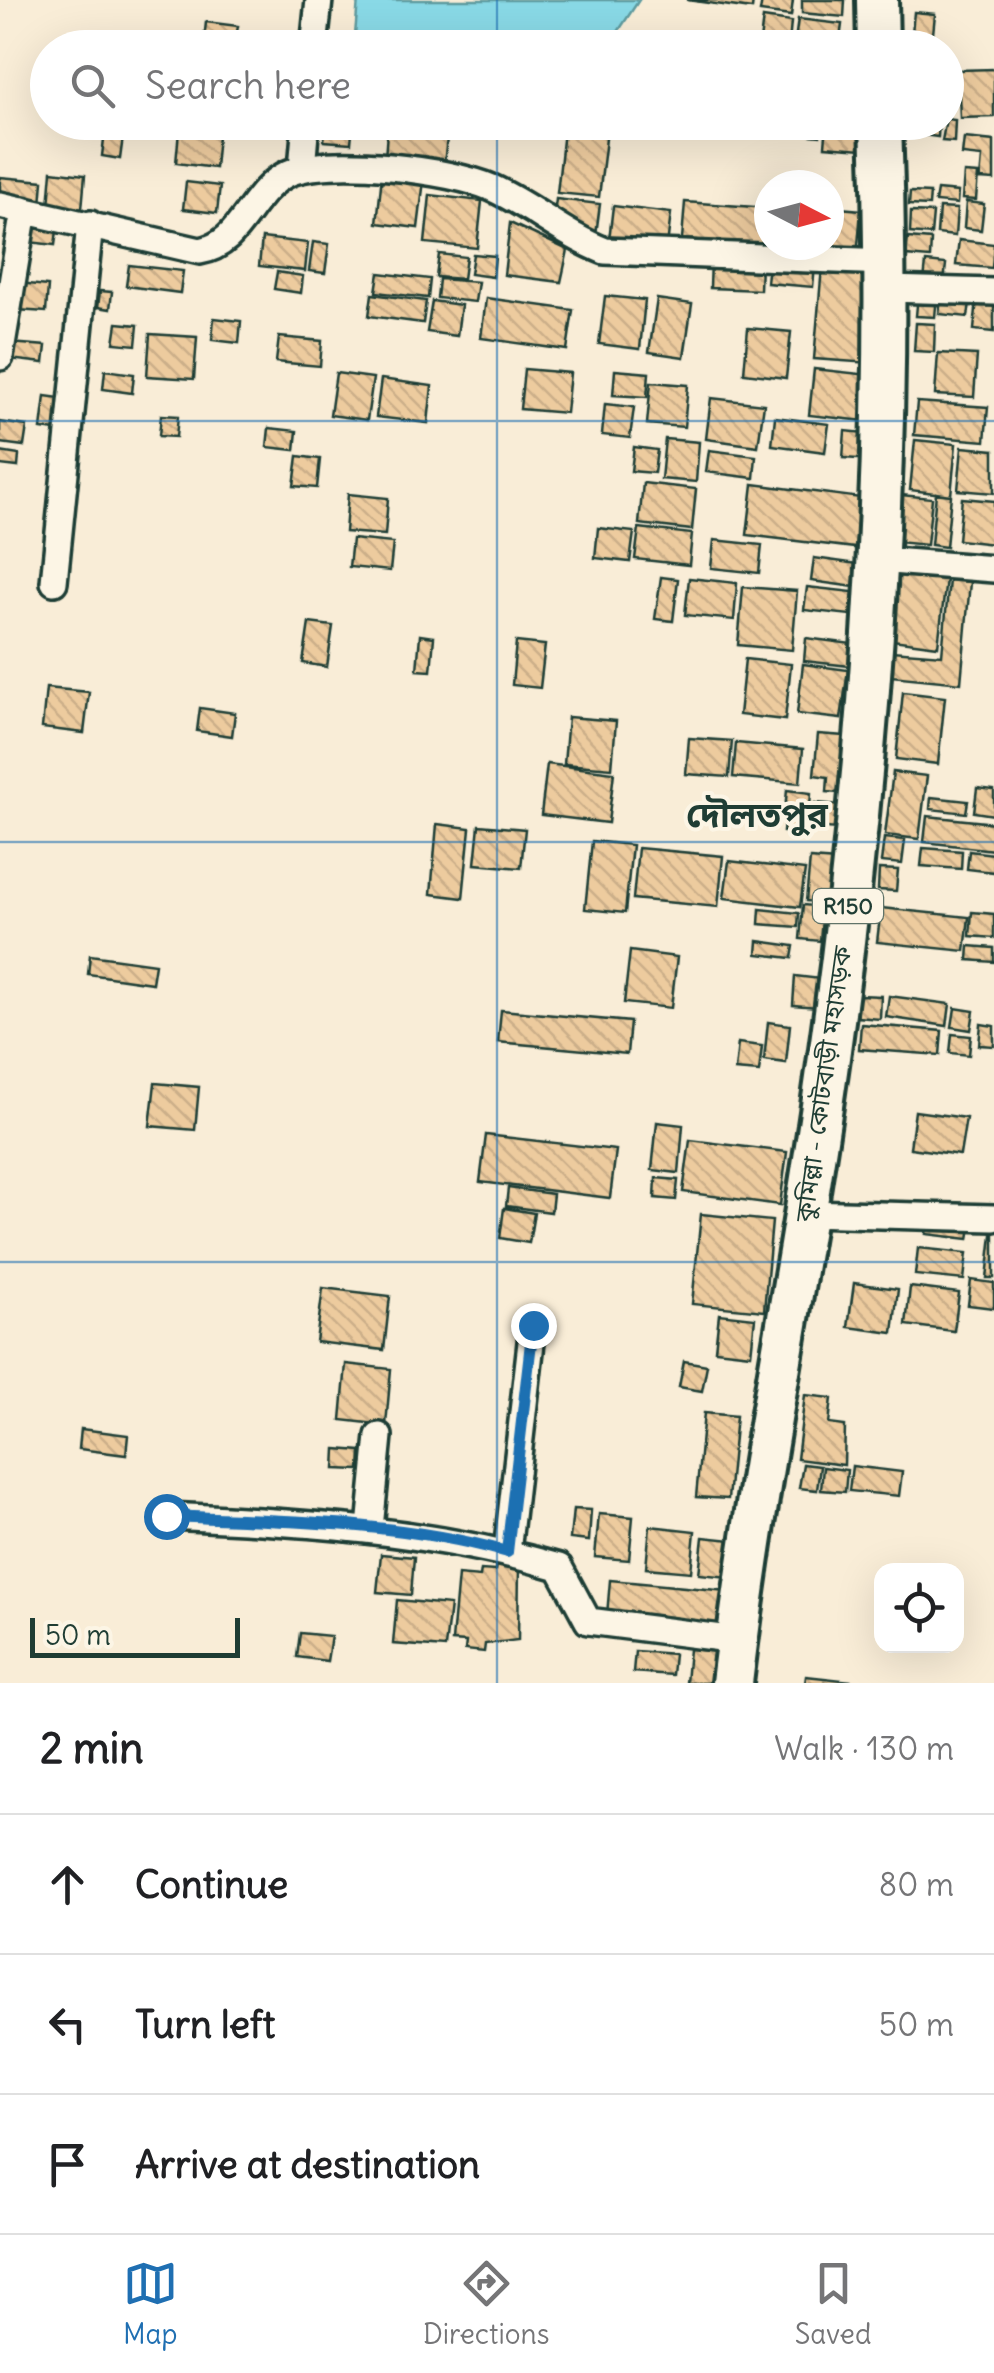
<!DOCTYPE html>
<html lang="en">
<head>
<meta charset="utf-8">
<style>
	body { margin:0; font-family:Delius,"Noto Sans Bengali",sans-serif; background:#f2f2f2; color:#202124 }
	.controls { position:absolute; right:30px; bottom:30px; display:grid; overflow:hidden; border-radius:20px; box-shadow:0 10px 40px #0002 }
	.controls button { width:90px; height:90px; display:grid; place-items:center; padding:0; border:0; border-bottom:2px solid #e0e0e0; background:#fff; color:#202124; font:50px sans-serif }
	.compass { position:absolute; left:754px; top:170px; width:90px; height:90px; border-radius:50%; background:#fff; box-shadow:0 10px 40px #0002; rotate:96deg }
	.scale { position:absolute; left:30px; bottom:25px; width:210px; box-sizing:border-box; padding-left:10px; border:5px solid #1f3d34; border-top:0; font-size:28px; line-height:35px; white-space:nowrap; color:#1f3d34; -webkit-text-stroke:8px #fcf5e5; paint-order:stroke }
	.stop { position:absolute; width:30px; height:30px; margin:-22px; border:8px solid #1f6fb2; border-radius:50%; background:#fff }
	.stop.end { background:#1f6fb2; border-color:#fff; box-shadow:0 2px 10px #0008 }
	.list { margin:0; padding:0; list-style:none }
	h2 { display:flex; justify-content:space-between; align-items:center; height:130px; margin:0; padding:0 40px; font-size:42px }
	h2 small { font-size:32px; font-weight:400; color:#757577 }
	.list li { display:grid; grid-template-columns:65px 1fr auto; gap:30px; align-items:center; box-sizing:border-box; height:140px; padding:0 40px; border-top:2px solid #e0e0e0 }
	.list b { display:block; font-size:38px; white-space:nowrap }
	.list em { font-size:32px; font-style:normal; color:#757577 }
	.icon { flex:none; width:55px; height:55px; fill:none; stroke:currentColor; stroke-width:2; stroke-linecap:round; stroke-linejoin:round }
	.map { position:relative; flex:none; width:994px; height:1683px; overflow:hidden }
	.search { position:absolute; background:#fff; box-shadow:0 10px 40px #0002; left:30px; right:30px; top:30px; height:110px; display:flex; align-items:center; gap:25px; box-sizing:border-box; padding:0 35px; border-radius:55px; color:#757577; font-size:38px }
	.sheet { height:550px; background:#fff }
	nav { display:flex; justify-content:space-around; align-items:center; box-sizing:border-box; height:140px; border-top:2px solid #e0e0e0; background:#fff; font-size:28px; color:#757577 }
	nav a { display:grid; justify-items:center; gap:5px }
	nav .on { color:#1f6fb2 }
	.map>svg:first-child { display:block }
	.water { fill:#89d9e6; stroke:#5f9b9f; stroke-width:2.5 }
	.building { fill:url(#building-back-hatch); stroke:#1f3d34; stroke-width:2.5 }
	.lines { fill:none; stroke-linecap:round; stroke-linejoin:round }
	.minor-casing { stroke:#1f3d34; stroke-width:32 }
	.primary-casing { stroke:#1f3d34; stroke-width:48 }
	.minor { stroke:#fcf5e5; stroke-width:25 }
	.primary { stroke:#fcf5e5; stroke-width:40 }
	.route { stroke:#1f6fb2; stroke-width:12 }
	.grid { fill:none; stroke:#1f6fb2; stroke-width:2.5; stroke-opacity:0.55 }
	.labels { text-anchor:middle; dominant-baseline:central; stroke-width:8; stroke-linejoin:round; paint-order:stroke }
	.shield { fill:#fcf5e5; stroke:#617469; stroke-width:2.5 }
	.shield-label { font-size:22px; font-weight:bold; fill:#1f3d34 }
	.street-label { font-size:25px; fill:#1f3d34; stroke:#fcf5e5 }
	.district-label { font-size:35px; font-weight:bold; fill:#1f3d34; stroke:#fcf5e5 }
</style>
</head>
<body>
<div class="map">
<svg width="994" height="1683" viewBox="0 0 994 1683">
	<defs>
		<pattern id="building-back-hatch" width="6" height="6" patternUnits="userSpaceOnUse" patternTransform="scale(2.5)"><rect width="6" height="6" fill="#edcb9e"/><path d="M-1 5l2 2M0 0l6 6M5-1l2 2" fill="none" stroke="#cbaf89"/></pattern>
	</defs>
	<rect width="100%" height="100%" fill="#f9edd7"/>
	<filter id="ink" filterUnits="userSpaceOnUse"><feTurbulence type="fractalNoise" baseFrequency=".01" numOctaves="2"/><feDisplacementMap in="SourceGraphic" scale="20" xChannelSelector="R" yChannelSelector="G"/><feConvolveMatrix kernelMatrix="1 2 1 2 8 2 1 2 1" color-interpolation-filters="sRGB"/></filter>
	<g filter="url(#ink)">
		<!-- water -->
		<path class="water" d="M 358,0 L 639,0 L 608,47 L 354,47 Z"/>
		<!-- building -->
		<path class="building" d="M 687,0 L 753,0 L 752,9 Z
			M 762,0 L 793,0 L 791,16 L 760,12 Z
			M 802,0 L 845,0 L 844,17 L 802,13 Z
			M 914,12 L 935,14 L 933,34 L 912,33 Z
			M 763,18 L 791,22 L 789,44 L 760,41 Z
			M 798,19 L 842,24 L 839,48 L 794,48 Z
			M 206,22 L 238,26 L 235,44 L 204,41 Z
			M 994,69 L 994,117 L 960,118 L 958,70 Z
			M 946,119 L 955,120 L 954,142 L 942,141 Z
			M 106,122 L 125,122 L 120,159 L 102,156 Z
			M 326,122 L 353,122 L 351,143 L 324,141 Z
			M 565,122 L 608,122 L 599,197 L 557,193 Z
			M 738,122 L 821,122 L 820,136 L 738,128 Z
			M 864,122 L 862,149 L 825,146 L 827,123 Z
			M 910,122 L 939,122 L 938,137 L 908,133 Z
			M 179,131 L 218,135 L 215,168 L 176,163 Z
			M 387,132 L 447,138 L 444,164 L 385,158 Z
			M 964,138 L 994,141 L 994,180 L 980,179 L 982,157 L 962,155 Z
			M 52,171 L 85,175 L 82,209 L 49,206 Z
			M 964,173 L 978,174 L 976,200 L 962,199 Z
			M 382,175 L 424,180 L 418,228 L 377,223 Z
			M 0,177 L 43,181 L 41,205 L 0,201 Z
			M 186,182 L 220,186 L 217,213 L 183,209 Z
			M 937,190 L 958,192 L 957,204 L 935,202 Z
			M 910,192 L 930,193 L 929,206 L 909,205 Z
			M 430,195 L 482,201 L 477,248 L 425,243 Z
			M 556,199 L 600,204 L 596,235 L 554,215 Z
			M 685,202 L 768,208 L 765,245 L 682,239 Z
			M 966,202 L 984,204 L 981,230 L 964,228 Z
			M 613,206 L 671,213 L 667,246 L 609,240 Z
			M 829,207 L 861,210 L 857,257 L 773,250 L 773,245 L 829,245 Z
			M 939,208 L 957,209 L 955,236 L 937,234 Z
			M 911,212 L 933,213 L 931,235 L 910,233 Z
			M 32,221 L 58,224 L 55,245 L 29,242 Z
			M 510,223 L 568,250 L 561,282 L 504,275 Z
			M 262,238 L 308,243 L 305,271 L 259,266 Z
			M 908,238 L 931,240 L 930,258 L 906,256 Z
			M 959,240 L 994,244 L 992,268 L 956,265 Z
			M 313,242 L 329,244 L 325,273 L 309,271 Z
			M 439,254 L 466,257 L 463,279 L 436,277 Z
			M 473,254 L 495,256 L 493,277 L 470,274 Z
			M 711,260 L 761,263 L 760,290 L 710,288 Z
			M 769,262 L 815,266 L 813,287 L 767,283 Z
			M 926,262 L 946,264 L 944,283 L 924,281 Z
			M 129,265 L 183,271 L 180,293 L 126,286 Z
			M 822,267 L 877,272 L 870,363 L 814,359 Z
			M 277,272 L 303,276 L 301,293 L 274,289 Z
			M 379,273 L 430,279 L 428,298 L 376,292 Z
			M 439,279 L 478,282 L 475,302 L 437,298 Z
			M 19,283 L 48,286 L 46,312 L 17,310 Z
			M 100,291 L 112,292 L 110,309 L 98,307 Z
			M 942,292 L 971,296 L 968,317 L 939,314 Z
			M 372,294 L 426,301 L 423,323 L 369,316 Z
			M 918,294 L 937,296 L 935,317 L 916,316 Z
			M 605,296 L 645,300 L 640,349 L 599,344 Z
			M 486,298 L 573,310 L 567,350 L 481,338 Z
			M 657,299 L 692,304 L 684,357 L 649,352 Z
			M 977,299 L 994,301 L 994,332 L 974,330 Z
			M 432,301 L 461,305 L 457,336 L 427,332 Z
			M 214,318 L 241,321 L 239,343 L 212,340 Z
			M 117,323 L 138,325 L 136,345 L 114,343 Z
			M 916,323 L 935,324 L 934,352 L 914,351 Z
			M 748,328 L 791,332 L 786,378 L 744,373 Z
			M 150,334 L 197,337 L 194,379 L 147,376 Z
			M 279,337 L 322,341 L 320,366 L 276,362 Z
			M 10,343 L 46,346 L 44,363 L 9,359 Z
			M 938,353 L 977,355 L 974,397 L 935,395 Z
			M 524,369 L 570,373 L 566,413 L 520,409 Z
			M 814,369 L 870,375 L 865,421 L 809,415 Z
			M 105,370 L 134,374 L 132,393 L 103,389 Z
			M 615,370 L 649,373 L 647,397 L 613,395 Z
			M 336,373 L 373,378 L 367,420 L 330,415 Z
			M 381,379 L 432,386 L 428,423 L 376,417 Z
			M 651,382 L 688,385 L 684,427 L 647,424 Z
			M 45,396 L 60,398 L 56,431 L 41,429 Z
			M 711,398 L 764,404 L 758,446 L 706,439 Z
			M 917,402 L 988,407 L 985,441 L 914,435 Z
			M 605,404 L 634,407 L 630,438 L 602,435 Z
			M 161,415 L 178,416 L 176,437 L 159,436 Z
			M 775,417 L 829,424 L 825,452 L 772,445 Z
			M 0,422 L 27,426 L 24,446 L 0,443 Z
			M 269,428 L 297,431 L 295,450 L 267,447 Z
			M 845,431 L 875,434 L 873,460 L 843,458 Z
			M 665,439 L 699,442 L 696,482 L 661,479 Z
			M 915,440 L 956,444 L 951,495 L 910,490 Z
			M 634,447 L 657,450 L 654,473 L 631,471 Z
			M 962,447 L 994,450 L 994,493 L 958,490 Z
			M 709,450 L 756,456 L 754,478 L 706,472 Z
			M 0,452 L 19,455 L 18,467 L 0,465 Z
			M 298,456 L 320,459 L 317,488 L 294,486 Z
			M 643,483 L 696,489 L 692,530 L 639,524 Z
			M 753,484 L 861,498 L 855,548 L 747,535 Z
			M 936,493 L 951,495 L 946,547 L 931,545 Z
			M 348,494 L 388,498 L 385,535 L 345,532 Z
			M 901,495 L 932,498 L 927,545 L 896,542 Z
			M 962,498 L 994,501 L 994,544 L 958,540 Z
			M 598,528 L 634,532 L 630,562 L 595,558 Z
			M 639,528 L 692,534 L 689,565 L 635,559 Z
			M 352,539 L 393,543 L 390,571 L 349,567 Z
			M 714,540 L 762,545 L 759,573 L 711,568 Z
			M 814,558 L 858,564 L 855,587 L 811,581 Z
			M 900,566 L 947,571 L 938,646 L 892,640 Z
			M 661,577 L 678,579 L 673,621 L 655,619 Z
			M 689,578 L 737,583 L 734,620 L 685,615 Z
			M 949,580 L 970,582 L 961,683 L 890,676 L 892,651 L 942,655 Z
			M 743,587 L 797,591 L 792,650 L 738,645 Z
			M 807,587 L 853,592 L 850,615 L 804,610 Z
			M 309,623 L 333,626 L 327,667 L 303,663 Z
			M 420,635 L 434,637 L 431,671 L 417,670 Z
			M 806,638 L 852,644 L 850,666 L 804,661 Z
			M 516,642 L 545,645 L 540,688 L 512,685 Z
			M 745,659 L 791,664 L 785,720 L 739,715 Z
			M 803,664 L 848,670 L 841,719 L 797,714 Z
			M 46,688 L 89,692 L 84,733 L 42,728 Z
			M 903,692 L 945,697 L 938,764 L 896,759 Z
			M 200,708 L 235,713 L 232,736 L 197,731 Z
			M 568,717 L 616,721 L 612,768 L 564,764 Z
			M 818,734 L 844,736 L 838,793 L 827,792 L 828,777 L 814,775 Z
			M 689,738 L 732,741 L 729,777 L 686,774 Z
			M 736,743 L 803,749 L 800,783 L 733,777 Z
			M 547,764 L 614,772 L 608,823 L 541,815 Z
			M 893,772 L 927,776 L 919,839 L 885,835 Z
			M 977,788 L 994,790 L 994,815 L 974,812 Z
			M 787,790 L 811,793 L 808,835 L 783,832 Z
			M 931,797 L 968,801 L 966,813 L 930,809 Z
			M 815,803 L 839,805 L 837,829 L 813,827 Z
			M 927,816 L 994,823 L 994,850 L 924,842 Z
			M 437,824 L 470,828 L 463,898 L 431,894 Z
			M 479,825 L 525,829 L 521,868 L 475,864 Z
			M 884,838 L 905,840 L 902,864 L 881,862 Z
			M 592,841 L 632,845 L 625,913 L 585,909 Z
			M 638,848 L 723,856 L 718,907 L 633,899 Z
			M 923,848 L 962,851 L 961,869 L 921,866 Z
			M 969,851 L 994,854 L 994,872 L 967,869 Z
			M 810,859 L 836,861 L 833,903 L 806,901 Z
			M 729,861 L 805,870 L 800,907 L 724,898 Z
			M 879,869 L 898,870 L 896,891 L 878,890 Z
			M 803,905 L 823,907 L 820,941 L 800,939 Z
			M 881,908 L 969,917 L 965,951 L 877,942 Z
			M 760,909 L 799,913 L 798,927 L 759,924 Z
			M 972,912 L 994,914 L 994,938 L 970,936 Z
			M 758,941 L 794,946 L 792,958 L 757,954 Z
			M 969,946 L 994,948 L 994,962 L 968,960 Z
			M 630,951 L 677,957 L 671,1008 L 624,1003 Z
			M 90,955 L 155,964 L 152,983 L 88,974 Z
			M 795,976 L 821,979 L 818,1007 L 793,1005 Z
			M 859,995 L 881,996 L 880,1019 L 857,1017 Z
			M 889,996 L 950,1004 L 947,1026 L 886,1017 Z
			M 955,1008 L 974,1011 L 971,1030 L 952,1027 Z
			M 501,1010 L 630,1022 L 627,1054 L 498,1042 Z
			M 768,1022 L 790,1025 L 786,1063 L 764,1060 Z
			M 861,1024 L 942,1031 L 940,1055 L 859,1049 Z
			M 981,1024 L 994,1026 L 994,1046 L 979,1045 Z
			M 952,1034 L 971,1036 L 969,1055 L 950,1053 Z
			M 738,1043 L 762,1046 L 759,1072 L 735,1070 Z
			M 155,1083 L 199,1087 L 195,1130 L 150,1126 Z
			M 915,1111 L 966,1118 L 960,1155 L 910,1148 Z
			M 657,1122 L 683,1125 L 679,1173 L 652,1170 Z
			M 486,1135 L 616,1150 L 610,1198 L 480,1182 Z
			M 690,1140 L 787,1152 L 780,1205 L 683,1192 Z
			M 656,1178 L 678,1180 L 676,1200 L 655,1198 Z
			M 508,1188 L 553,1194 L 551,1212 L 506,1206 Z
			M 504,1208 L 534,1213 L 529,1243 L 500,1238 Z
			M 701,1214 L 772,1221 L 764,1311 L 692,1304 Z
			M 928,1222 L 971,1227 L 969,1239 L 926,1234 Z
			M 993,1226 L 994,1226 L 994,1278 L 987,1278 Z
			M 918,1248 L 967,1253 L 964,1280 L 915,1275 Z
			M 971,1280 L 994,1283 L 994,1308 L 968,1305 Z
			M 854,1283 L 898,1289 L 893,1333 L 848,1327 Z
			M 910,1287 L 959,1293 L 954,1331 L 906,1325 Z
			M 323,1288 L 390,1296 L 384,1350 L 316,1342 Z
			M 719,1314 L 755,1318 L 751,1354 L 715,1350 Z
			M 684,1361 L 707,1365 L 702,1391 L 679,1387 Z
			M 346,1364 L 391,1369 L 386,1425 L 341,1420 Z
			M 805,1395 L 832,1398 L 829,1424 L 845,1426 L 844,1465 L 797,1459 Z
			M 704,1413 L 736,1416 L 728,1499 L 696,1497 Z
			M 81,1429 L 128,1435 L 126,1455 L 79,1449 Z
			M 336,1449 L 361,1451 L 360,1470 L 335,1469 Z
			M 803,1464 L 820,1466 L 817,1490 L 799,1488 Z
			M 852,1466 L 902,1472 L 899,1496 L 849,1491 Z
			M 823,1467 L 847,1470 L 845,1492 L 821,1490 Z
			M 573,1509 L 591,1510 L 589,1541 L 570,1539 Z
			M 599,1514 L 633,1517 L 629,1560 L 595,1557 Z
			M 650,1526 L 695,1531 L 691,1572 L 646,1568 Z
			M 703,1537 L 732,1540 L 728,1577 L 699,1574 Z
			M 381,1554 L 414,1557 L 411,1595 L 377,1592 Z
			M 496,1564 L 519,1566 L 518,1640 L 485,1644 L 484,1652 L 465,1650 L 466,1642 L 452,1641 L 458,1575 L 480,1577 L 481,1570 L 495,1571 Z
			M 610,1580 L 727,1591 L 724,1625 L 607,1615 Z
			M 397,1600 L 450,1605 L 445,1648 L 393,1644 Z
			M 300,1633 L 331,1636 L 327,1661 L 297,1657 Z
			M 689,1649 L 718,1652 L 715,1683 L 686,1683 Z
			M 635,1651 L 674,1654 L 672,1675 L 633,1672 Z
			M 806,1676 L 852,1681 L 852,1683 L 805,1683 Z"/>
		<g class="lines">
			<!-- minor casing -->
			<g class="minor-casing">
				<path id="minor" d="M 314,48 L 319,0
					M 302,168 L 306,122
					M 0,205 L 200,251 C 243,244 248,192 289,173 C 329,155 451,170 492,188 C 532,206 564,235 605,251 L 887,262
					M 888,289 L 994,292
					M 0,357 L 24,210
					M 878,560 L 994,569
					M 54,582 L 90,224
					M 805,1213 L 994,1218
					M 166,1516 C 300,1522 429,1530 559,1567 L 588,1621 L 737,1640
					M 370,1528 L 379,1436
					M 507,1552 L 533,1325"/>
			</g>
			<!-- primary casing -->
			<g class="primary-casing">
				<path id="primary" d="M 877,0 L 878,48
					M 732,1683 C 755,1490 794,1299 822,1106 C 870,780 894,451 881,122"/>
			</g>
			<!-- minor -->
			<use href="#minor" class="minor"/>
			<!-- primary -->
			<use href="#primary" class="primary"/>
		</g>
	</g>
	<g class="lines" filter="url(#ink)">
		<!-- route -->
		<path class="route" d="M 166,1516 C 279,1521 397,1521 507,1552 L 533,1325"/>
	</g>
	<!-- grid -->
	<path class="grid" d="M 497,0 L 497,48M 497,122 L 497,1683M 0,421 L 994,421M 0,842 L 994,842M 0,1262 L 994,1262"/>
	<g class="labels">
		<!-- shield labels -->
		<rect class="shield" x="813" y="889" width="70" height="34" rx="8"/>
		<g class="shield-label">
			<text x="848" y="906">R150</text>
		</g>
		<!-- street labels -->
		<g class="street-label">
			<text transform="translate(823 1084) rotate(-82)">কুমিল্লা - কোটবাড়ী মহাসড়ক</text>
		</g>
		<!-- district labels -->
		<g class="district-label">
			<text x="757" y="814">দৌলতপুর</text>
		</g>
	</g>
</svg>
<div class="controls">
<button><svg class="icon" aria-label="locate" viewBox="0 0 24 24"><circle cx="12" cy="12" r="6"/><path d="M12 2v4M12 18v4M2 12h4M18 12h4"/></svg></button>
</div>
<svg class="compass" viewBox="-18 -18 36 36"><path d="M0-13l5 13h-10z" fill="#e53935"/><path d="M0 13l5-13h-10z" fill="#757577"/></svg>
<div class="scale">50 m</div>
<div class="stop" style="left:166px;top:1516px"></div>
<div class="stop end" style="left:533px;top:1325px"></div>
<div class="search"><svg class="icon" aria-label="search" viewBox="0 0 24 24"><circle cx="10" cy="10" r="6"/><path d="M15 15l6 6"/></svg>Search here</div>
</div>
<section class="sheet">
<h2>2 min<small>Walk · 130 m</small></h2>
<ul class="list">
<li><svg class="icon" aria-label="ahead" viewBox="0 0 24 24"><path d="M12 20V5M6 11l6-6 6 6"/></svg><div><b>Continue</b></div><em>80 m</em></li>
<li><svg class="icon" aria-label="left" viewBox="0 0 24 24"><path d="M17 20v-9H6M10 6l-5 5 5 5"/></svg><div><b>Turn left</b></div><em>50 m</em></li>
<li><svg class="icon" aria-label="arrive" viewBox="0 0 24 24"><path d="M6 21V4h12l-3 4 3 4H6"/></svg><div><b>Arrive at destination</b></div></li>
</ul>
</section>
<nav>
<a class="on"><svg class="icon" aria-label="map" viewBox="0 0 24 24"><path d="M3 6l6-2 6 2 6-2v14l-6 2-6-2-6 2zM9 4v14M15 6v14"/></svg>Map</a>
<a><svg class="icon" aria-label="directions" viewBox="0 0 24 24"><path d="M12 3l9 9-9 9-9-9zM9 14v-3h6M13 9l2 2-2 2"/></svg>Directions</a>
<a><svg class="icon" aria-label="saved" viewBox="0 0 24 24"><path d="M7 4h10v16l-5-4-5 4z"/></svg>Saved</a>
</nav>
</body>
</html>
